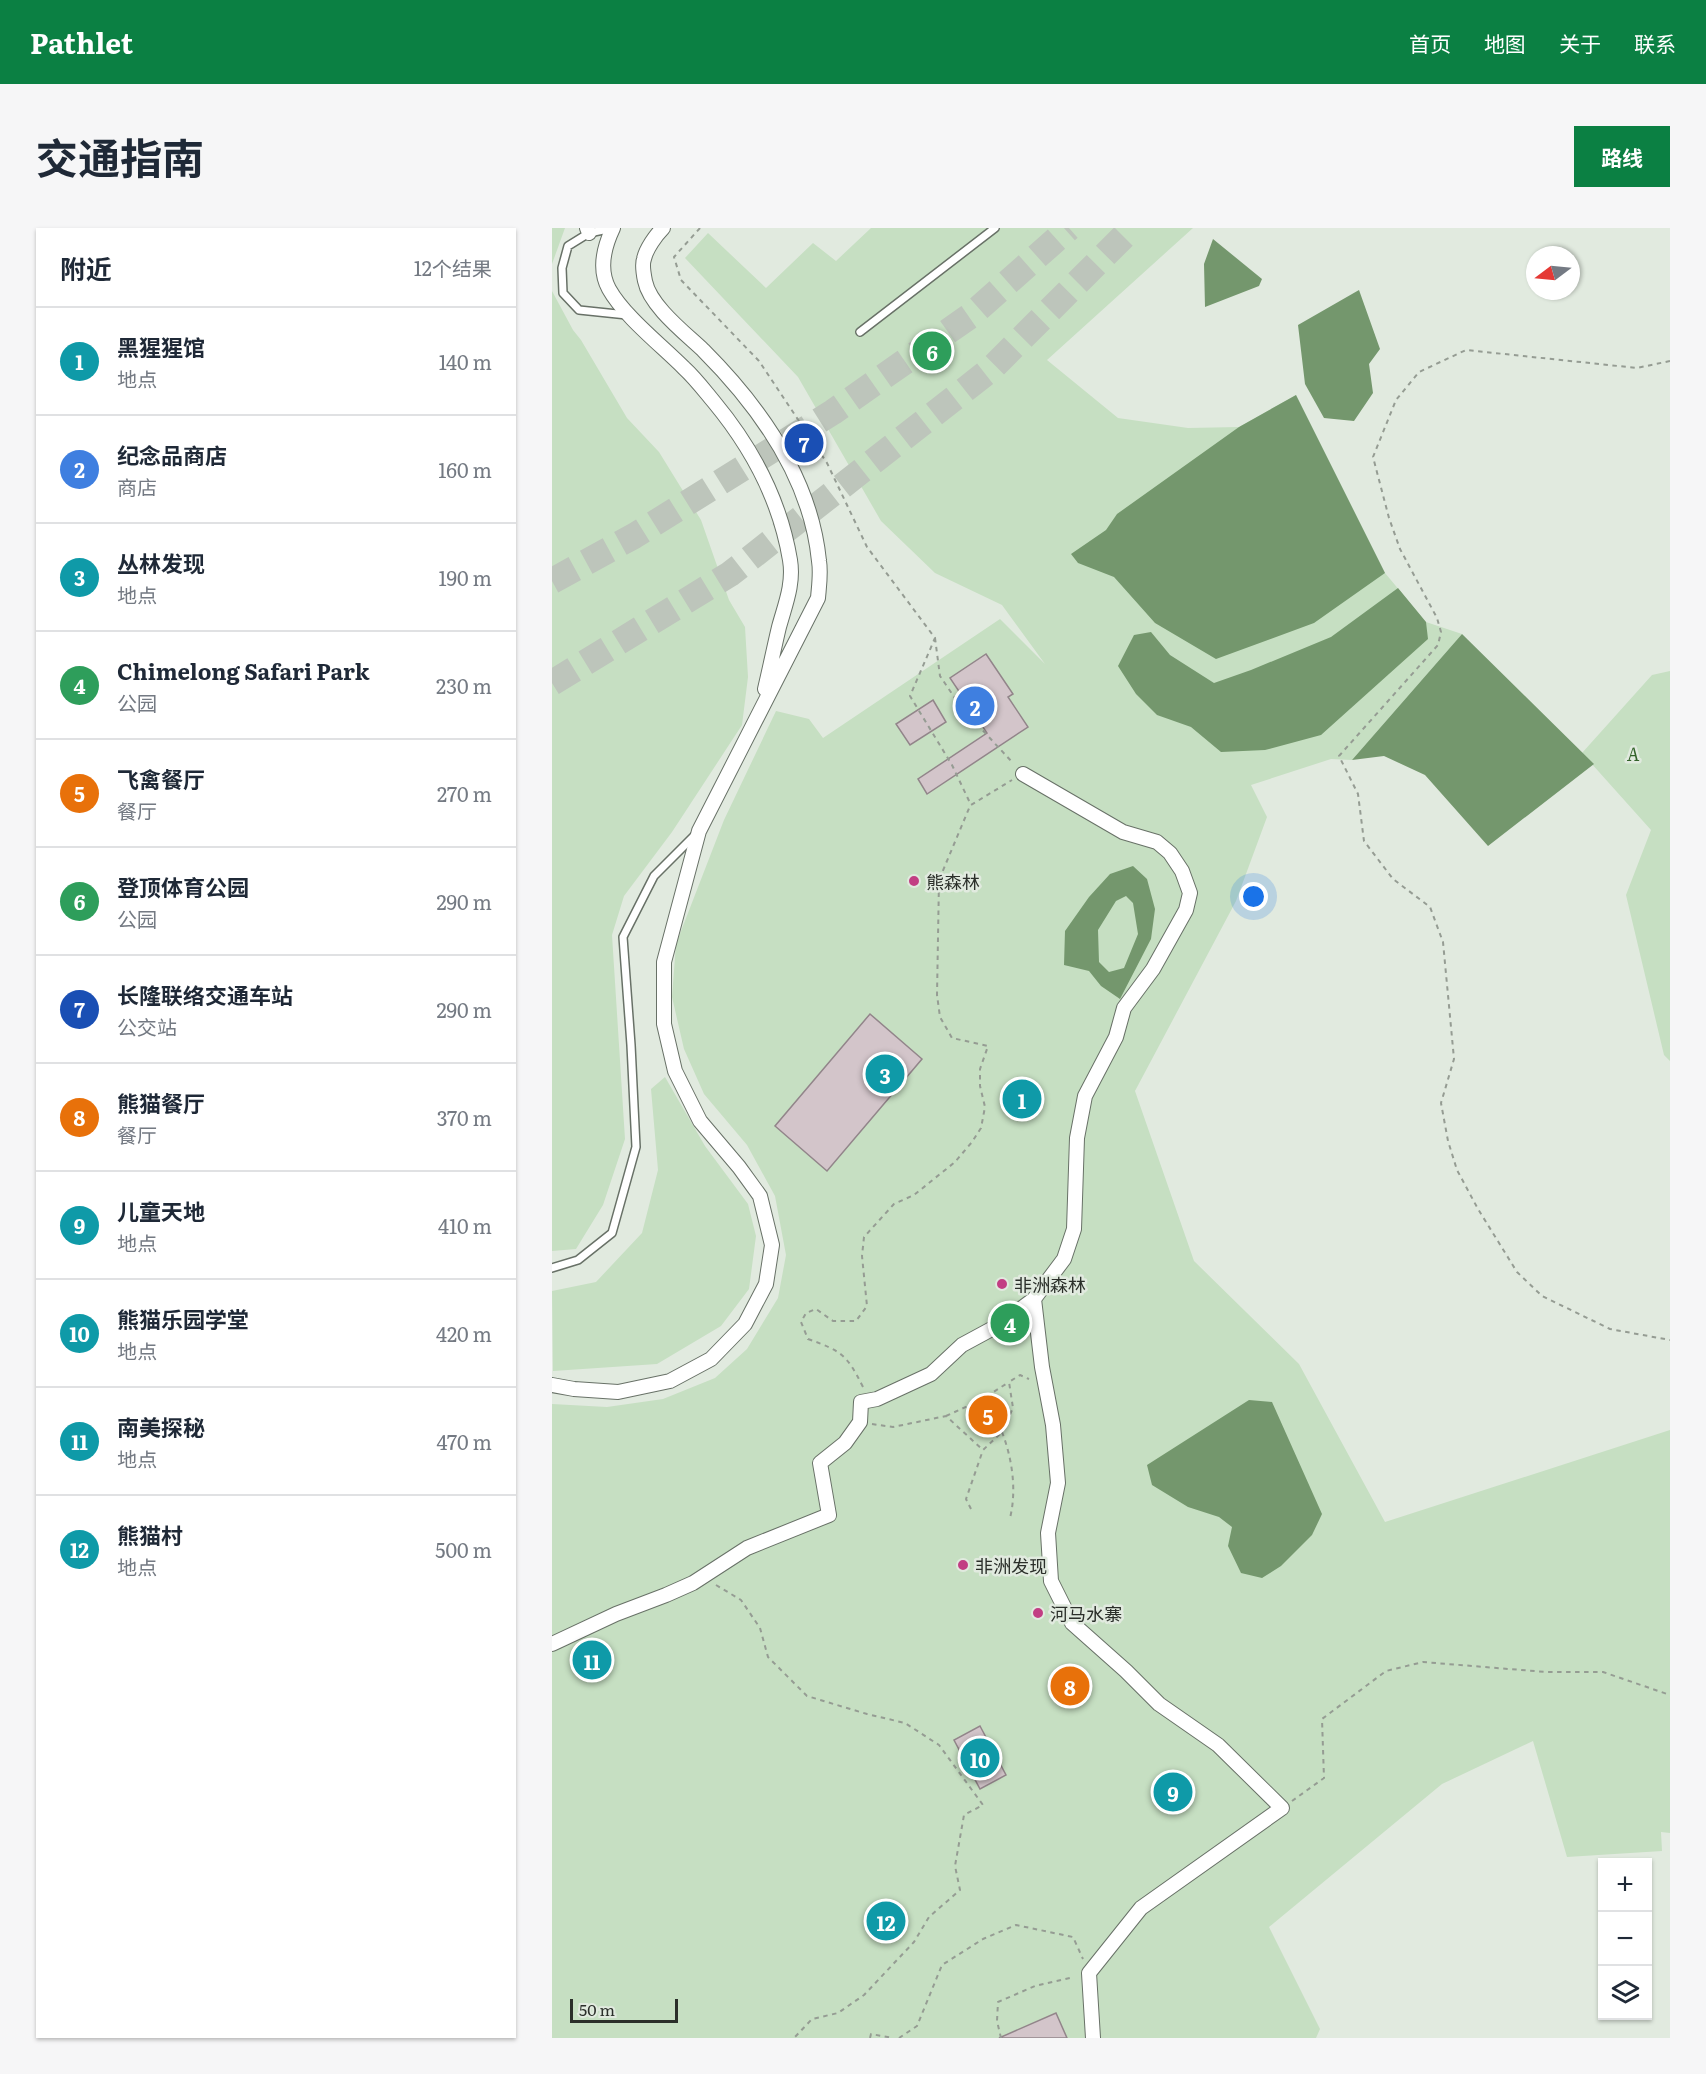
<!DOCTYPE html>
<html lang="zh">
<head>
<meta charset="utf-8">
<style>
	body { margin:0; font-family:Literata,"Noto Sans SC",serif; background:#f6f6f7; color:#1f2937 }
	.controls { position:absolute; right:18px; bottom:18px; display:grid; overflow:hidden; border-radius:0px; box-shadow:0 2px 4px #0004 }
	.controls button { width:54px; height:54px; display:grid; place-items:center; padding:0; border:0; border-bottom:2px solid #e0e1e3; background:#fff; color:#1f2937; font:30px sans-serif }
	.compass { position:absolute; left:974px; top:18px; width:54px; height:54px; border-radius:50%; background:#fff; box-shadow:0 2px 4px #0004; rotate:254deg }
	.scale { position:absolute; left:18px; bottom:15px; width:108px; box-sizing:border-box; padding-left:6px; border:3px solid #2b2f2a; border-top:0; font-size:16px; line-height:21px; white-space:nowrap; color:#2b2f2a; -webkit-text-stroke:4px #e1eadf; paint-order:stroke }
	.you { position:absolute; left:702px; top:669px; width:21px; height:21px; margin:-15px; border:4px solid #fff; border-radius:50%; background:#1a73e8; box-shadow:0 0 0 9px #1a73e833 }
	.badge { display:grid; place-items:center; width:39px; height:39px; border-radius:50%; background:#0b8043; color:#fff; font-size:20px; font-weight:700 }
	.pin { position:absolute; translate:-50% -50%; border:3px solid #fff; box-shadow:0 2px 6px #0006 }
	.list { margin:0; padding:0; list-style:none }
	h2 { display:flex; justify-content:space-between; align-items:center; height:78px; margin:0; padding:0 24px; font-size:26px }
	h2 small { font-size:20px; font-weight:400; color:#747a83 }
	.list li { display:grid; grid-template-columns:39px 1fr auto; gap:18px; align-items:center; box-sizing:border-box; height:108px; padding:0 24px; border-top:2px solid #e0e1e3 }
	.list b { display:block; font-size:22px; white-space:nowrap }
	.list p { margin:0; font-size:20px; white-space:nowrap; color:#747a83 }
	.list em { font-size:20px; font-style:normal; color:#747a83 }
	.icon { flex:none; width:33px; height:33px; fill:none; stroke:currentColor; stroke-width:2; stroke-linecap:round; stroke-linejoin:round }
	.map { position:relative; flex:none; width:1118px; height:1810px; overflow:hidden; border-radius:0px }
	header { display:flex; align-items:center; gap:36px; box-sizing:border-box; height:84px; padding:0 30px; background:#0b8043; color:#fff }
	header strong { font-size:28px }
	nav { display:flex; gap:33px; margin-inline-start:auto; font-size:21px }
	.intro { display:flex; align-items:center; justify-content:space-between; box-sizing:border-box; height:144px; padding:0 36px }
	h1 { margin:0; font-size:42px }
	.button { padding:15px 27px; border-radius:0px; background:#0b8043; color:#fff; font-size:21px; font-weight:700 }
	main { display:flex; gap:36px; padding:0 36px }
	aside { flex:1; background:#fff; border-radius:0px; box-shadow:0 2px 4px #0004 }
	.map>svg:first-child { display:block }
	.green { fill:#c6dfc2 }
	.water { fill:#74976d; fill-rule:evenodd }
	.building { fill:#d3c5ca; stroke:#92858a; stroke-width:1.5 }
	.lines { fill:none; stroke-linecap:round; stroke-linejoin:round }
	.highway-tunnel { stroke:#bdc5bb; stroke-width:26; stroke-dasharray:26 13; stroke-linecap:butt }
	.lane-casing { stroke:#687167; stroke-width:10 }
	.street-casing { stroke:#687167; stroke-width:16 }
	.path { stroke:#959c93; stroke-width:2; stroke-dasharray:4.5 4.5; stroke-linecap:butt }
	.lane { stroke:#fff; stroke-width:7 }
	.street { stroke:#fff; stroke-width:14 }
	.poi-dot { fill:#c23e83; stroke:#e1eadf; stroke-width:2 }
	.labels { text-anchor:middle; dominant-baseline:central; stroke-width:5; stroke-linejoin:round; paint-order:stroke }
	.park-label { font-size:18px; font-style:italic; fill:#326229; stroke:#e1eadf }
	.poi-label { font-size:18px; fill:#2b2f2a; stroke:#e1eadf; text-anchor:start }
</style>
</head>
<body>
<header>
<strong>Pathlet</strong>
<nav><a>首页</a><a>地图</a><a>关于</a><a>联系</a></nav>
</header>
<div class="intro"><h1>交通指南</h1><a class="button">路线</a></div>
<main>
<aside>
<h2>附近<small>12个结果</small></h2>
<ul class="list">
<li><span class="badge" style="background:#0f9aa8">1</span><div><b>黑猩猩馆</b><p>地点</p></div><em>140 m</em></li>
<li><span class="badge" style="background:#3f7fe0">2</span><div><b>纪念品商店</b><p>商店</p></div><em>160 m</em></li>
<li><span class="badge" style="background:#0f9aa8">3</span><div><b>丛林发现</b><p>地点</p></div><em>190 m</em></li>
<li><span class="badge" style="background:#2e9e5b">4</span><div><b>Chimelong Safari Park</b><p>公园</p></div><em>230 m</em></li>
<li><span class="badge" style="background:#e8710a">5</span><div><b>飞禽餐厅</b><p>餐厅</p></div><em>270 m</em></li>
<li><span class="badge" style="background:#2e9e5b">6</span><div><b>登顶体育公园</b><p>公园</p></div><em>290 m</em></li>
<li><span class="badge" style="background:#1a4fb4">7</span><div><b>长隆联络交通车站</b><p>公交站</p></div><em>290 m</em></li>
<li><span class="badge" style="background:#e8710a">8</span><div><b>熊猫餐厅</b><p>餐厅</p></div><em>370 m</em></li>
<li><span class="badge" style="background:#0f9aa8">9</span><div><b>儿童天地</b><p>地点</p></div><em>410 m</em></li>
<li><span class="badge" style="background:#0f9aa8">10</span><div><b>熊猫乐园学堂</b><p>地点</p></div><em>420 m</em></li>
<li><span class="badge" style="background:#0f9aa8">11</span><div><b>南美探秘</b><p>地点</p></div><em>470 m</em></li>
<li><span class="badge" style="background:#0f9aa8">12</span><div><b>熊猫村</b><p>地点</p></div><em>500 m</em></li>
</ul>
</aside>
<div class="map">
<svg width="1118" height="1810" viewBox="0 0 1118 1810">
	<rect width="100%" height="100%" fill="#e1eadf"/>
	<!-- green -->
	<path class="green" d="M 0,0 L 13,0 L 0,36 Z
		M 319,0 L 641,0 L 495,132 L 566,190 L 636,200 L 687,199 L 744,167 L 833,345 L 874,394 L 910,406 L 800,532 L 779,531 L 699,557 L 715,589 L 684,673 L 583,863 L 642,1033 L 747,1136 L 833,1294 L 1118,1202 L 1118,1605 L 1109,1604 L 1110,1623 L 1015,1629 L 981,1513 L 890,1556 L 717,1699 L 768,1801 L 764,1810 L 0,1810 L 0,1176 L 55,1179 L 111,1171 L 163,1150 L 195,1121 L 226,1070 L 234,1027 L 223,968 L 195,917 L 152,866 L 132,821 L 120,769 L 124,716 L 172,592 L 224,483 L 257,491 L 271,510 L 448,391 L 493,436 L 450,377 L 383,345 L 329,293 L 246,149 L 133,30 L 156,5 L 214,60 L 261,15 L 284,33 Z
		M 0,63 L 21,102 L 29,112 L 75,190 L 107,224 L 149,292 L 177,372 L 193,399 L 196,449 L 190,497 L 120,604 L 72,668 L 60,707 L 73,911 L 51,977 L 24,1021 L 0,1023 Z
		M 1118,443 L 1118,833 L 1112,827 L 1074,667 L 1099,602 L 1030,525 L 1100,447 Z
		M 113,849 L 153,918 L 196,976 L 204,1008 L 197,1061 L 169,1098 L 105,1136 L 1,1143 L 0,1063 L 44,1054 L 90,1005 L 106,942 L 99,861 Z"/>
	<!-- water -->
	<path class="water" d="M 661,11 L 710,51 L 707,58 L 653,79 L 652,36 Z
		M 807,62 L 828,121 L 817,136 L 821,165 L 802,193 L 772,190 L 753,156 L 746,97 Z
		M 744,167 L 833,345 L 762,395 L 664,431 L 603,395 L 562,349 L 526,335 L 519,326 L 554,302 L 565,286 L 687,199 Z
		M 846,360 L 874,394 L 876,411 L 769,507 L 713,522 L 669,524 L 639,499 L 605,487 L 584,466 L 566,438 L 582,407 L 599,404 L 618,427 L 662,455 L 699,442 L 779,409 Z
		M 910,406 L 1042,536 L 936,618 L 873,547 L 832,528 L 800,532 Z
		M 581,638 L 595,651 L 603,681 L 599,711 L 568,771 L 549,758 L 537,743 L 512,737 L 513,703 L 537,669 L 558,646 ZM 574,668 L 581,675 L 586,706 L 572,740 L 557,744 L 547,734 L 546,702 L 564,673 Z
		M 697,1172 L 720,1174 L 770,1286 L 760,1307 L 729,1338 L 710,1350 L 689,1345 L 676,1318 L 680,1299 L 667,1289 L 636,1279 L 600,1257 L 595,1237 Z"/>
	<!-- building -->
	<path class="building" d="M 434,426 L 461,466 L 456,469 L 476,499 L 375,566 L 366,551 L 435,505 L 398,450 Z
		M 381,472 L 394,494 L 358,517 L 344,496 Z
		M 318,786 L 370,831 L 275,943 L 223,898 Z
		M 428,1498 L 454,1547 L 428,1561 L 402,1512 Z
		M 504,1785 L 515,1810 L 447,1810 Z"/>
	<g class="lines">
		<!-- highway-tunnel -->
		<path class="highway-tunnel" d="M 0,353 L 82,308 L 281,184 L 418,88 L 517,0
			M 0,455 L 178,346 L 438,142 L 580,0"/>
		<!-- lane casing -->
		<g class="lane-casing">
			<path id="lane" d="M 61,0 L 37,5 L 16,18 L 10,40 L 11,65 L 27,82 L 75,87
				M 308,104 L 443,0
				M 0,1040 L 26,1032 L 60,1005 L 84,919 L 79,817 L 71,709 L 102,648 L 143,607"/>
		</g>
		<!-- street casing -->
		<g class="street-casing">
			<path id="street" d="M 35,0 L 37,5
				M 61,0 C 52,19 46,41 57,61 C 72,88 109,117 132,140 C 143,150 152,162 162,174 C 201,221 228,272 238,332 C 242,356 233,377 227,399 C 222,420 218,440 213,461
				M 482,1071 L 490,1139 L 501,1197 L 506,1255 L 496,1305 L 499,1353 L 520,1395 L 574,1443 L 607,1476 L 666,1517 L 730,1580 L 589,1680 L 537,1745 L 541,1810
				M 0,1157 L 22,1161 L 66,1164 L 118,1153 L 159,1131 L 193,1096 L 214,1056 L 220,1017 L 208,968 L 187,939 L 148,893 L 123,843 L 112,796 L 112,734 L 147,603 L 266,370 C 267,358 269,345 267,333 C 259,251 208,179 151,122 C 133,105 98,78 93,53 C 92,48 90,36 92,31 C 94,21 104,7 111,0
				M 0,1416 L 64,1386 L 114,1367 L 141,1355 L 195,1320 L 277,1287 L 268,1235 L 293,1215 L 308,1194 L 309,1174 L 325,1171 L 379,1146 L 410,1117 L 447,1097 L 482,1071 L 512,1031 L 522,1001 L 525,910 L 533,868 L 564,809 L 572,780 L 601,741 L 634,682 L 638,665 L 630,643 L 618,625 L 605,614 L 571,604 L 471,546"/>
		</g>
		<!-- path -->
		<path class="path" d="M 148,0 L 122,29 L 129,52 L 207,133 L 275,235 L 315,319 L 383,410 L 358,468 L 400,537 L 419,577 L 460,552
			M 1118,133 L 1085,140 L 914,122 L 867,144 L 844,172 L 821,229 L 837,290 L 848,321 L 885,390 L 889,404 L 886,417 L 787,528 L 806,566 L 812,613 L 841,651 L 878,679 L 891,714 L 902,831 L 889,875 L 896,913 L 905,942 L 926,981 L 965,1044 L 990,1068 L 1058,1101 L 1118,1112
			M 383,410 L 388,448 L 409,479 L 461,535
			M 311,1159 C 295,1127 290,1123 256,1111 L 249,1094 L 254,1085 L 264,1081 L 281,1093 L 304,1093 L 315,1078 L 310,1028 L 312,1009 L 342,976 L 362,967 L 403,934 L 420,914 L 429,900 L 433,879 L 428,858 L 428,841 L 436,818 L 400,810 L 388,789 L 385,767 L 387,652 L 418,578
			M 394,1188 L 429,1172 L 457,1154
			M 320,1196 L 341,1199 L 394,1188 L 431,1222 L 450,1204 L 461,1180 L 457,1154 L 468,1147 L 477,1151
			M 450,1204 C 460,1230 465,1262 458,1290
			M 419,1281 L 414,1271 L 431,1222
			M 164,1357 L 189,1372 L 208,1400 L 216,1429 L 255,1468 L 315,1486 L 353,1495 L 387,1517 L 431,1577 L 412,1587 L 403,1638 L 408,1662 L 377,1689 L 362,1714 L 312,1767 L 286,1785 L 260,1791 L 242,1810
			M 740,1573 L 772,1550 L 770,1491 L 834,1443 L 871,1434 L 994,1444 L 1051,1444 L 1118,1467
			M 318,1810 L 319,1806 L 341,1810
			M 347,1810 L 365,1798 L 390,1737 L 431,1711 L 464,1697 L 521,1709 L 531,1731
			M 449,1810 L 445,1793 L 446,1774 L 483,1758 L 522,1749"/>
		<!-- lane -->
		<use href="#lane" class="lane"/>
		<!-- street -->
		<use href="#street" class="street"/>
	</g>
	<!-- markers -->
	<g class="poi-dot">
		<circle cx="362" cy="653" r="6"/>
		<circle cx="450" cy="1056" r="6"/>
		<circle cx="411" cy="1337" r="6"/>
		<circle cx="486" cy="1385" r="6"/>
	</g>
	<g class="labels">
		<!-- park labels -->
		<g class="park-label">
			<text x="1081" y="525">A</text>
		</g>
		<!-- poi labels -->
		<g class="poi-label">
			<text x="374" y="653">熊森林</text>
			<text x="462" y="1056">非洲森林</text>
			<text x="423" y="1337">非洲发现</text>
			<text x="498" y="1385">河马水寨</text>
		</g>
	</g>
</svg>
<div class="controls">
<button>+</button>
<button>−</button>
<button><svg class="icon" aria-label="layers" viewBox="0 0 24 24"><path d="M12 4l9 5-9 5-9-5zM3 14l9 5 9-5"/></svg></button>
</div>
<svg class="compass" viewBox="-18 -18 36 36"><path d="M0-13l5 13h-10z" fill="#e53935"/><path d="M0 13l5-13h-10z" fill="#747a83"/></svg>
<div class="scale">50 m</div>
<div class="you"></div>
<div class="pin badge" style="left:470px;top:871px;background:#0f9aa8">1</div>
<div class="pin badge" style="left:423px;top:478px;background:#3f7fe0">2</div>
<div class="pin badge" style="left:333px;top:846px;background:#0f9aa8">3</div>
<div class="pin badge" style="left:458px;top:1095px;background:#2e9e5b">4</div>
<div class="pin badge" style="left:436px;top:1187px;background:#e8710a">5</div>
<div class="pin badge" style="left:380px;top:123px;background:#2e9e5b">6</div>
<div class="pin badge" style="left:252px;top:215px;background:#1a4fb4">7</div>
<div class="pin badge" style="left:518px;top:1458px;background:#e8710a">8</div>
<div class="pin badge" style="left:621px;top:1564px;background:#0f9aa8">9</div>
<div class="pin badge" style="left:428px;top:1530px;background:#0f9aa8">10</div>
<div class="pin badge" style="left:40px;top:1432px;background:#0f9aa8">11</div>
<div class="pin badge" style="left:334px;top:1693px;background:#0f9aa8">12</div>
</div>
</main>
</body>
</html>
